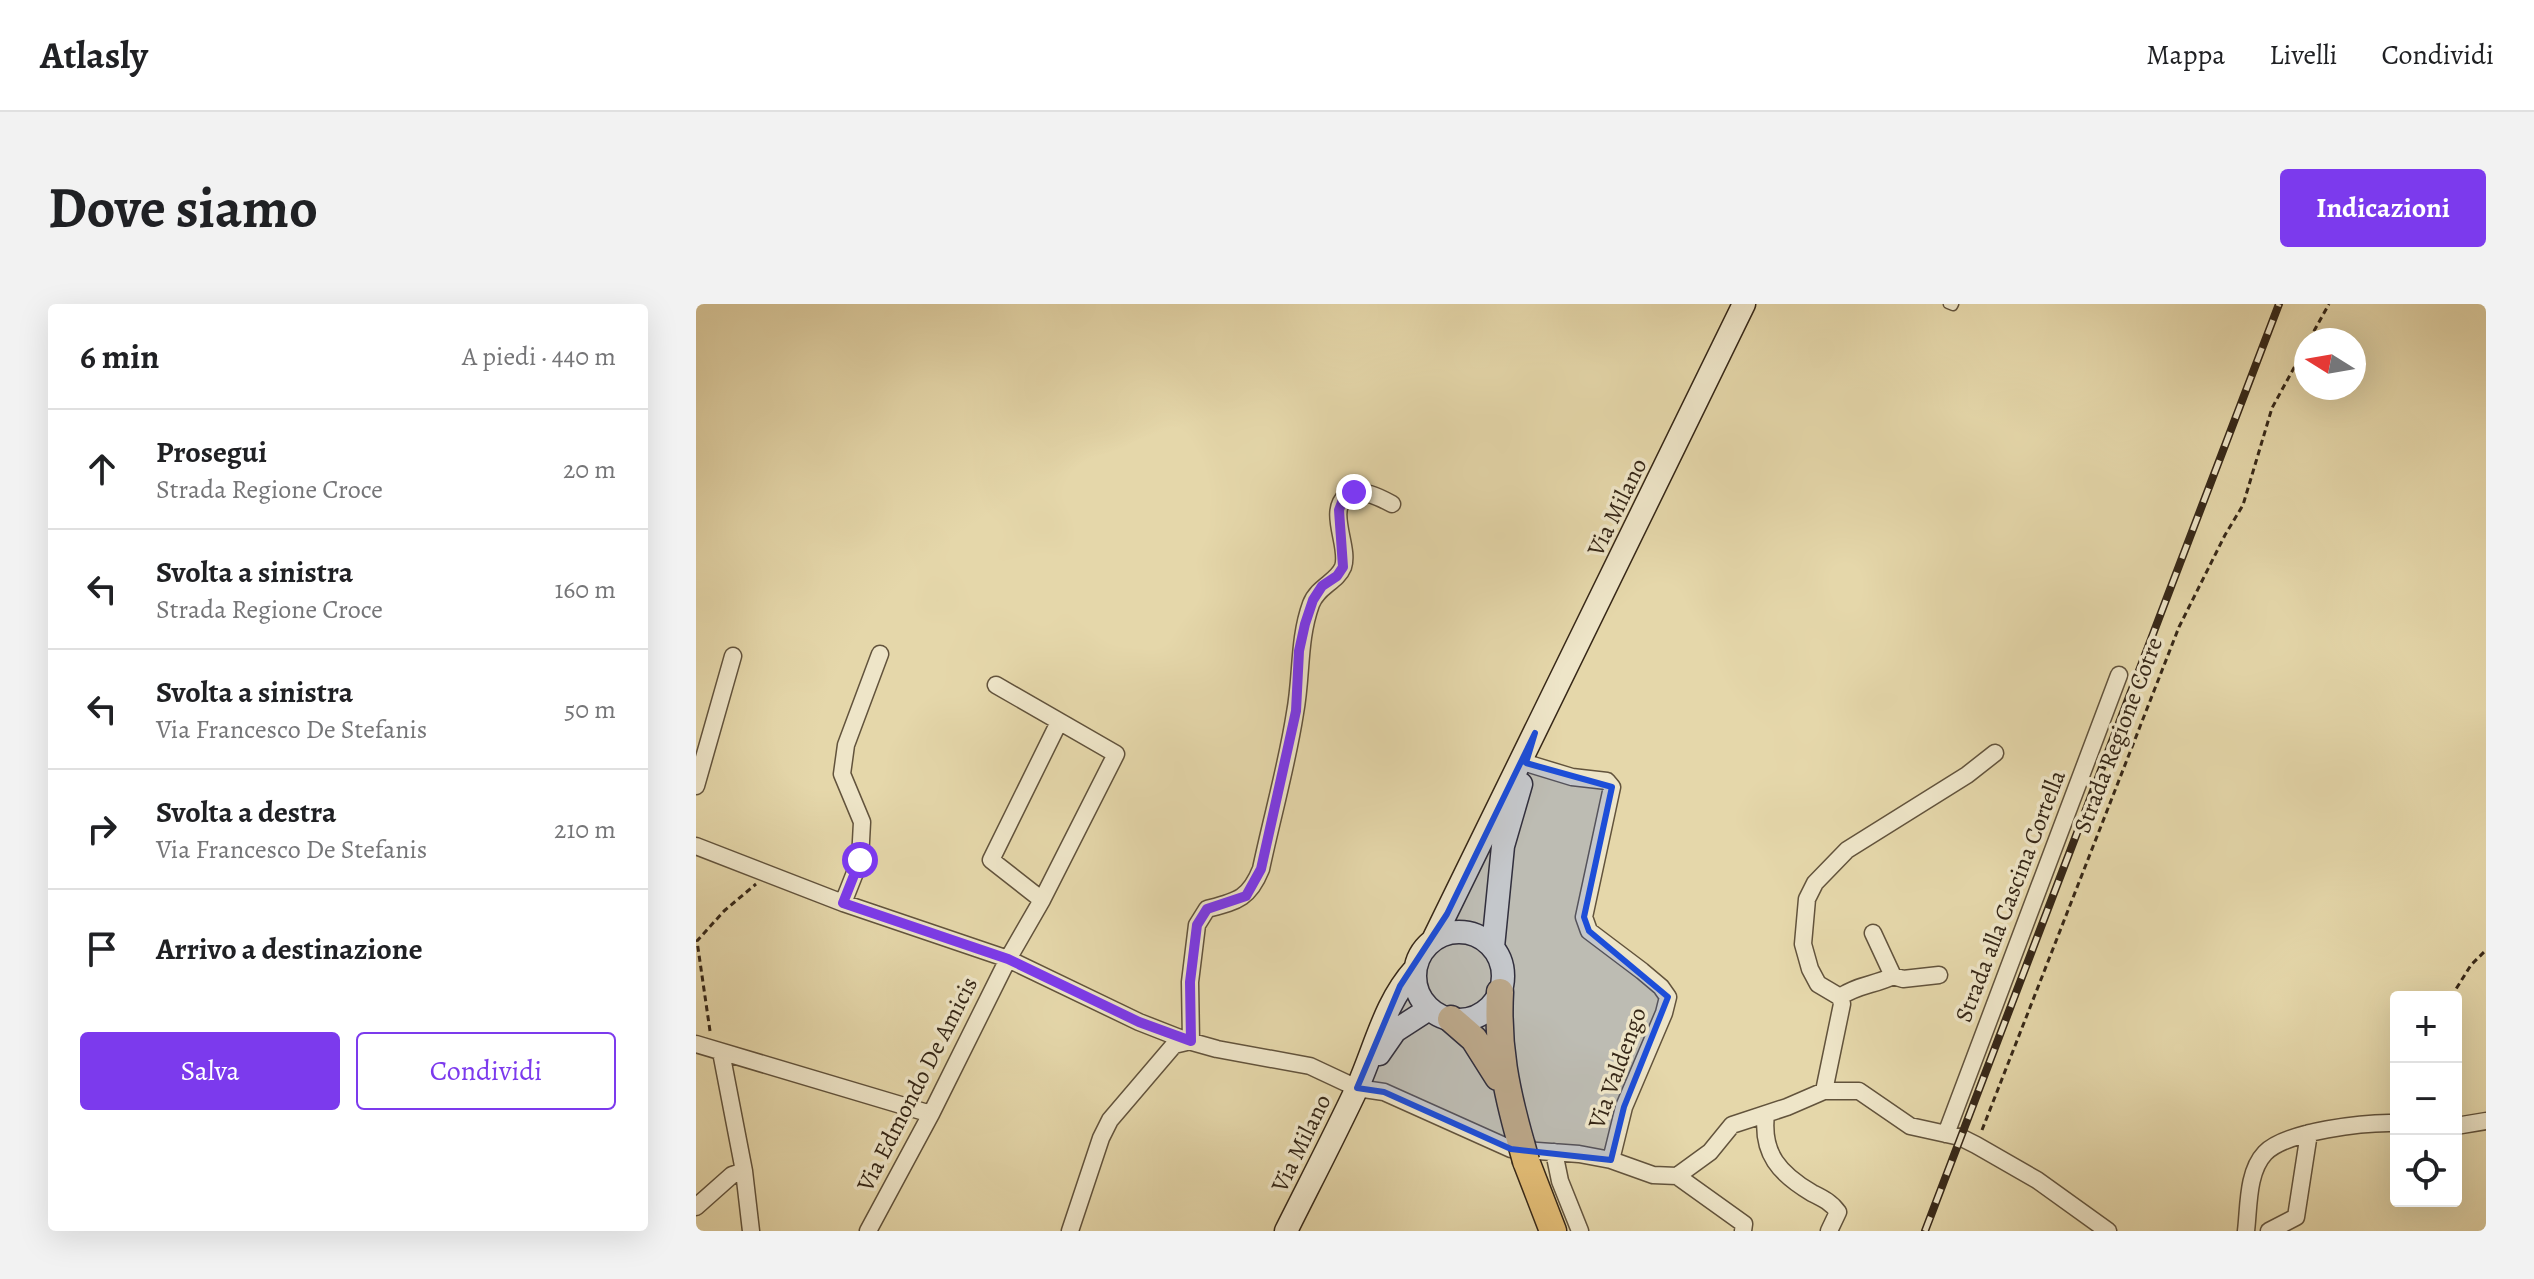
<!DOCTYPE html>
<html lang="it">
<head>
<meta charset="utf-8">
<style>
	body { margin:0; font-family:Alegreya,serif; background:#f2f2f2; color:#202124 }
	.controls { position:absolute; right:24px; bottom:24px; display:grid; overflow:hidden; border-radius:8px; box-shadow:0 8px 32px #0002 }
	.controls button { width:72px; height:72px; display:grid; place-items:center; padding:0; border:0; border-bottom:2px solid #e0e0e0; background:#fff; color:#202124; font:40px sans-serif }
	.compass { position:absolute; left:1598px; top:24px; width:72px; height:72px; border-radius:50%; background:#fff; box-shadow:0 8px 32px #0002; rotate:281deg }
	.stop { position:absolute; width:24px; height:24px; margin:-18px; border:6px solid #7c3aed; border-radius:50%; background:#fff }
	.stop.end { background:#7c3aed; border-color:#fff; box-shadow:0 2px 8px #0008 }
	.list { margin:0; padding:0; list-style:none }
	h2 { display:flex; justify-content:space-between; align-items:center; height:104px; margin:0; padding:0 32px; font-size:34px }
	h2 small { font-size:26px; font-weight:400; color:#757577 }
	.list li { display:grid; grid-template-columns:52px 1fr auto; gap:24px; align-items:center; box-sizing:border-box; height:120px; padding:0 32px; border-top:2px solid #e0e0e0 }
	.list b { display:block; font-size:30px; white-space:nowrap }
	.list p { margin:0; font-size:26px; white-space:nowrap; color:#757577 }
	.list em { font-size:26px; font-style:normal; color:#757577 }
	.actions { display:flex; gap:16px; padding:24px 32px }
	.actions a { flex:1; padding:18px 0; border:2px solid #7c3aed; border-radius:8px; text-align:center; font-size:28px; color:#7c3aed }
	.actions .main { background:#7c3aed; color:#fff }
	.icon { flex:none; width:44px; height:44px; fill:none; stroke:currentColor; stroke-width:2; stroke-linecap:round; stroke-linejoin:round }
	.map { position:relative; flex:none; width:1790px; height:927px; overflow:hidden; border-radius:8px }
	header { display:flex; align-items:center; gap:48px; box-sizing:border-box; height:112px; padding:0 40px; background:#fff; border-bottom:2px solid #e0e0e0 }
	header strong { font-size:38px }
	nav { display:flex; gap:44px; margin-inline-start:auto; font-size:28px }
	.intro { display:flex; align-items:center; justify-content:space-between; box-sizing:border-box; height:192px; padding:0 48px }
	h1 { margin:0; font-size:56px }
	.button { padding:20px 36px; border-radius:8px; background:#7c3aed; color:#fff; font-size:28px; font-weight:700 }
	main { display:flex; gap:48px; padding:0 48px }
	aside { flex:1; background:#fff; border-radius:8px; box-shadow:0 8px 32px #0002 }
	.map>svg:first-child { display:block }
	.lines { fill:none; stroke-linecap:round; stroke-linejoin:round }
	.service-casing { stroke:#62533c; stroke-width:11 }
	.minor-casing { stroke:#62533c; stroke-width:19 }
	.secondary-casing { stroke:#362717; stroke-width:25 }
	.trunk-casing { stroke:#362717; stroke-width:29 }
	.path { stroke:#362717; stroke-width:3; stroke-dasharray:6 4; stroke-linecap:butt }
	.service { stroke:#eee5c8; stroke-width:8 }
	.minor { stroke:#eee5c8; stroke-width:16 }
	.secondary { stroke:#eee5c8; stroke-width:22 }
	.trunk { stroke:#e2bc75; stroke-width:26 }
	.rail-casing { stroke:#362717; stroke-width:8 }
	.rail { stroke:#eee5c8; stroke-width:5; stroke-dasharray:15; stroke-linecap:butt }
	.trunk-bridge-casing { stroke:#362717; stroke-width:29; stroke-linecap:butt }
	.trunk-bridge { stroke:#e2bc75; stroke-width:26 }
	.route { stroke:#7c3aed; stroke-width:10 }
	.marked { fill:#1d4ed8; fill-opacity:0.2; stroke:#1d4ed8; stroke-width:6; stroke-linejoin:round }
	.labels { text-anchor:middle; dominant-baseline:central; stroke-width:7; stroke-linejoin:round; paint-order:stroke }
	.street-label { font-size:24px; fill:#362717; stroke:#eee5c8 }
</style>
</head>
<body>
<header>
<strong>Atlasly</strong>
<nav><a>Mappa</a><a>Livelli</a><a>Condividi</a></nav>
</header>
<div class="intro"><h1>Dove siamo</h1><a class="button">Indicazioni</a></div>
<main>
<aside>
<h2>6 min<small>A piedi · 440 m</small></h2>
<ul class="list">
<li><svg class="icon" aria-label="ahead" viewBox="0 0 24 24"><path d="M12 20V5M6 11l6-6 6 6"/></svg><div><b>Prosegui</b><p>Strada Regione Croce</p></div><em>20 m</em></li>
<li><svg class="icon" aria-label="left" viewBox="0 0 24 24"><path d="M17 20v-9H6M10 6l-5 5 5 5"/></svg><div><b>Svolta a sinistra</b><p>Strada Regione Croce</p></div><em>160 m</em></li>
<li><svg class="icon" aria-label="left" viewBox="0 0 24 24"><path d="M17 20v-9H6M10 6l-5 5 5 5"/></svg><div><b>Svolta a sinistra</b><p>Via Francesco De Stefanis</p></div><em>50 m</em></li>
<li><svg class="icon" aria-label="right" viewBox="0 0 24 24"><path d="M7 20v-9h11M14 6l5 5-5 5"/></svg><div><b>Svolta a destra</b><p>Via Francesco De Stefanis</p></div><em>210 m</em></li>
<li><svg class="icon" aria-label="arrive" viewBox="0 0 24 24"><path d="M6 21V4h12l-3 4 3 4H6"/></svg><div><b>Arrivo a destinazione</b></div></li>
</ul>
<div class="actions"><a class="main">Salva</a><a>Condividi</a></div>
</aside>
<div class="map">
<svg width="1790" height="927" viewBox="0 0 1790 927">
	<rect width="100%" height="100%" fill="#e5d7aa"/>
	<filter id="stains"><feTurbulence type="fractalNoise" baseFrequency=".0025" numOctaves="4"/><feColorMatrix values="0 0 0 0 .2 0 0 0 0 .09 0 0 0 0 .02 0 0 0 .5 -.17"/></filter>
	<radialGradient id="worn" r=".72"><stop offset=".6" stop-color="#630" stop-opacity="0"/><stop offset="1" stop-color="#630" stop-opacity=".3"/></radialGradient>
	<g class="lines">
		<!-- service casing -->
		<g class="service-casing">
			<path id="service" d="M 1252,0 L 1257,2 L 1258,0"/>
		</g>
		<!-- minor casing -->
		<g class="minor-casing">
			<path id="minor" d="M 830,459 L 876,473 L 911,477 L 916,483 L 888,613 L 893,627 L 946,667 L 965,683 L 972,693 L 968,709 L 928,803 L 915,856
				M 0,482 L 37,352
				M 0,542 L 147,599 L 312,655 L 443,718 L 489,736 L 521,745 L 614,762 L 661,784 L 688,788 L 815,845 L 883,850 L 915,856 L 957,871 L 981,872 L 1014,848 L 1036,821 L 1091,803 L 1128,787 L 1163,787 L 1214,822 L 1264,833 L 1280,841 L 1341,876 L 1412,927
				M 346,596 L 295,556 L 363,418
				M 147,599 L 164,556 L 166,518 L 146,470 L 150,441 L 184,350
				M 1177,629 L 1197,672
				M 1144,693 C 1161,681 1179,681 1197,672 L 1207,675 L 1243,671
				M 0,740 L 235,810
				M 25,748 L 48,867 L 55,927
				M 1128,787 L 1146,700 L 1144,693 L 1122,680 L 1114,665 L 1107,640 L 1111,595 L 1119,579 L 1151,546 L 1271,471 L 1299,449
				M 1070,810 C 1065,850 1084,870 1116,889 C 1126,894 1135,898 1142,908 L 1133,927
				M 1760,822 L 1790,817
				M 1250,830 L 1423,371
				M 858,848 L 864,877 L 884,927
				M 981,872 L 1048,920 L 1047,927
				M 0,903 L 36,871 L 48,867
				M 172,927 L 235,810 L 312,655 L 346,596 L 420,450 L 300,381
				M 374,927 L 405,834 L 414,816 L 478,741 L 495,737 L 494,678 L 501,621 L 511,605 C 541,597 553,595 565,565 C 576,513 591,461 599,409 C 606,372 602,336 615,300 C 622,282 641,278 647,263 C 654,243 631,208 650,192 C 663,182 685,194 696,200
				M 1550,927 C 1553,903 1551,868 1569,849 C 1590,827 1670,818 1700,819
				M 1573,927 L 1600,913 L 1613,829"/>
		</g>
		<!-- secondary casing -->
		<g class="secondary-casing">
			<path id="secondary" d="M719 672a44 44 0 1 1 88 0a44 44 0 1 1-88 0Z
				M 737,636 L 1048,0
				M 797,643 L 807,542 L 825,480
				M 683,750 L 699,727 L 733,705
				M 590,927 C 614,879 639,831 662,782 C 680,741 689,698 719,665"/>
		</g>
		<!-- trunk casing -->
		<g class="trunk-casing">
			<path id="trunk" d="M 804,688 C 801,742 810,786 825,839
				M 755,715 L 778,735 L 802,773
				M 830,857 L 857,927"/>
		</g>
		<!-- path -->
		<path class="path" d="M 1613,36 L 1633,0
			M 1755,693 L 1775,661 L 1790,646
			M 14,727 L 1,637 L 28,607 L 60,580
			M 1286,826 L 1483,323 L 1529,231 L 1547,201 L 1576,104 L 1610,42"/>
		<!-- service -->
		<use href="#service" class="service"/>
		<!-- minor -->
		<use href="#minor" class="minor"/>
		<!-- secondary -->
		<use href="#secondary" class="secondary"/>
		<!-- trunk -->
		<use href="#trunk" class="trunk"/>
		<!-- rail casing -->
		<g class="rail-casing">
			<path id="rail" d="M 1229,927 L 1583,0"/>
		</g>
		<!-- rail -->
		<use href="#rail" class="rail"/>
		<!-- trunk-bridge casing -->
		<g class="trunk-bridge-casing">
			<path id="trunk-bridge" d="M 825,839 L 830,857"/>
		</g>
		<!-- trunk-bridge -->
		<use href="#trunk-bridge" class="trunk-bridge"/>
	</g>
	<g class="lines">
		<!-- route -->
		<path class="route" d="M 164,556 L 147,599 L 312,655 L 443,718 L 495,737 L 494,678 L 501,621 L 511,605 L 550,592 L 565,565 L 600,407 L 603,347 L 609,320 L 617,296 L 626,282 L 641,272 L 647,263 L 643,206 L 648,193 L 658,188"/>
	</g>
	<!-- marked area -->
	<path class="marked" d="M 839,429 L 830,459 L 916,483 L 888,613 L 893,627 L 972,693 L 928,803 L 915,856 L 815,845 L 688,788 L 661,784 L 704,682 L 751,610 Z"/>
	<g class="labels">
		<!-- street labels -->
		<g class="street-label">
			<text transform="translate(921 203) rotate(-64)">Via Milano</text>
			<text transform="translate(1422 431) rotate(-69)">Strada Regione Cotre</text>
			<text transform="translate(1314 592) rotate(-69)">Strada alla Cascina Cortella</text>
			<text transform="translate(921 764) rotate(-70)">Via Valdengo</text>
			<text transform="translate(221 780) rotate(-63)">Via Edmondo De Amicis</text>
			<text transform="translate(605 839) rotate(-64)">Via Milano</text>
		</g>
	</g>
	<rect width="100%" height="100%" filter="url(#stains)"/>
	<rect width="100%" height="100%" fill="url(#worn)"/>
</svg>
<div class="controls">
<button>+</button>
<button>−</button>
<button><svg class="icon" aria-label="locate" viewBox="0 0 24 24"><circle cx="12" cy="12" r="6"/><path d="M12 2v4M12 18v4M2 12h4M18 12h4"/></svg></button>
</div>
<svg class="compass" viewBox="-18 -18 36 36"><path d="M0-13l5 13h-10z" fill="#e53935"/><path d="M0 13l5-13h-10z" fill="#757577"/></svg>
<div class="stop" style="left:164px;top:556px"></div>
<div class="stop end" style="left:658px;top:188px"></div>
</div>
</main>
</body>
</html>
